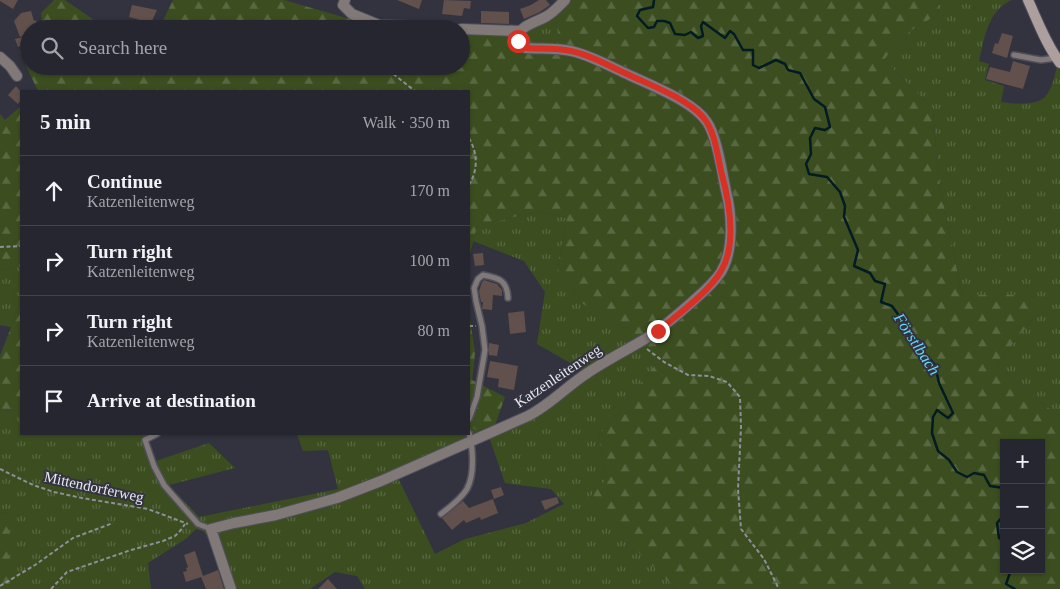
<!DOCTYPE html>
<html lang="en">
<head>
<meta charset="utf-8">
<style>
	body { margin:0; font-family:Georgia,serif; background:#2e2e38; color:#f1f3f6 }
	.controls { position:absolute; right:15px; bottom:15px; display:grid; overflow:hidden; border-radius:0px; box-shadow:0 1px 4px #0004 }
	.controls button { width:45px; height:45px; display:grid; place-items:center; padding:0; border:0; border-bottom:1px solid #42434c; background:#262630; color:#f1f3f6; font:25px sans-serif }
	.stop { position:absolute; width:15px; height:15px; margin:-11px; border:4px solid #d93025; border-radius:50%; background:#fff }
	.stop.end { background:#d93025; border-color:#fff; box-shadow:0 1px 5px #0008 }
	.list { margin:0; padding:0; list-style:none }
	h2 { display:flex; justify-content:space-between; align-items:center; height:65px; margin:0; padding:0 20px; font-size:21px }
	h2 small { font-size:16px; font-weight:400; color:#a4a5ab }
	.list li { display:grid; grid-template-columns:32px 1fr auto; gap:15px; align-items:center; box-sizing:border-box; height:70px; padding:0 20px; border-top:1px solid #42434c }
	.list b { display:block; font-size:19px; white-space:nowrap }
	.list p { margin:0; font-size:16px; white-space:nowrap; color:#a4a5ab }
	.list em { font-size:16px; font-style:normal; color:#a4a5ab }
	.icon { flex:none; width:28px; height:28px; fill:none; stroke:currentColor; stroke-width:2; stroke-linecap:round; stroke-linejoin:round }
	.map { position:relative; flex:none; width:1060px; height:589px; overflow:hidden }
	.search { position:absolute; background:#262630; box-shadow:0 1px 4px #0004; left:20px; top:20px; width:450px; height:55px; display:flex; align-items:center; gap:12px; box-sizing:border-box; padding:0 18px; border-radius:28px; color:#a4a5ab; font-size:19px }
	.panel { position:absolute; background:#262630; box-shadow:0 1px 4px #0004; left:20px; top:90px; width:450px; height:345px; border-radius:0px }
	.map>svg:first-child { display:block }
	.grass { fill:url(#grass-tufts); fill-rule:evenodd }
	.forest { fill:url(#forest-firs); fill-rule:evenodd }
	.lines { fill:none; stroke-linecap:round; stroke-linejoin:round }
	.stream { stroke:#031b22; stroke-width:2.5 }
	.building { fill:#61504b }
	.lane-casing { stroke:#50505c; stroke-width:8 }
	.street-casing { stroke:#50505c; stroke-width:12 }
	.secondary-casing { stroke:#50505c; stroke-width:12 }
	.path { stroke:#8f8f9a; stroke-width:2; stroke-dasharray:4 2.5; stroke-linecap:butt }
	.lane { stroke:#817978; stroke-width:5 }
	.street { stroke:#817978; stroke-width:10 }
	.secondary { stroke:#ac9f9e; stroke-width:10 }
	.route { stroke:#d93025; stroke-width:6 }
	.labels { text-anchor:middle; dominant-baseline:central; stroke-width:4; stroke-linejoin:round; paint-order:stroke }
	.street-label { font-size:15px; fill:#e7e7f0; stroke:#333340 }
	.water-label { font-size:16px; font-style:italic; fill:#65d8f8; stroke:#333340 }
</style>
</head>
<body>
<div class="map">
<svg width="1060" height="589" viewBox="0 0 1060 589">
	<defs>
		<pattern id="grass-tufts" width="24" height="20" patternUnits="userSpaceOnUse" patternTransform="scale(1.25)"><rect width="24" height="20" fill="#3c4e20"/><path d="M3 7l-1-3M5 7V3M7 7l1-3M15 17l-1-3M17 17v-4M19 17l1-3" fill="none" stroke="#586841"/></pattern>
		<pattern id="forest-firs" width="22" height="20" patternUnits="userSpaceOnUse" patternTransform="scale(1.25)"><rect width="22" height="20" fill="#3c4e20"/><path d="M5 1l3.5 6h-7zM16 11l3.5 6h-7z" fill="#586841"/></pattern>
	</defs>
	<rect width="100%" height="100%" fill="#333340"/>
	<!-- grass -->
	<path class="grass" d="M 940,0 L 1011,0 C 987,13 985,36 979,61 L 989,64 L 985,80 L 1004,86 L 1001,102 C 1012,104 1036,106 1045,97 C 1052,90 1054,77 1057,67 L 1060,70 L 1060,415 L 1056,414 L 996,365 L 1036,315 L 962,295 L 938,175 L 933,109 L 884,60 L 902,36 L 938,14 Z
		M 555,14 L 560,47 L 528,46 L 524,41 L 524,35 L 530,28 Z
		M 539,211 L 567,218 L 557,268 L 583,304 L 612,320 L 655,365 L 599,436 L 606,480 L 587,501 L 676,589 L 365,589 L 357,576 L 335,572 L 310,589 L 229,589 L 209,538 L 203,531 L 196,529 L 187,538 L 148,563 L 151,589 L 9,589 L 9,514 L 0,512 L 0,411 L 21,410 L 21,434 L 145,434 L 156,461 L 209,443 L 235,468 L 169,485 L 199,517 L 338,489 L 328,450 L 303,451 L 297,434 L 469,434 L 469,425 L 477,431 L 521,417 L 567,384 L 581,369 L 537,344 L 545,292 L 524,261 L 473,241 L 477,226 ZM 489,437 L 505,483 L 551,489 L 564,504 L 526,523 L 465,539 L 435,554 L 398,478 Z
		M 21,266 L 21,301 L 11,327 L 0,325 L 0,270 Z"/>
	<!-- forest -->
	<path class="forest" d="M 54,0 L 65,0 L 107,29 L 43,29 L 41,13 Z
		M 173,0 L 284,0 L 384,29 L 159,29 Z
		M 570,0 L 940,0 L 938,14 L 902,36 L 884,60 L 933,109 L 938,175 L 962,295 L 1030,295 L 1036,315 L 996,365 L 1056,414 L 1060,415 L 1060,589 L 676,589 L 586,501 L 606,480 L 599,436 L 655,365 L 612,320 L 583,304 L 557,268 L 567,218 L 539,211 L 477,226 L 469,258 L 469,91 L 38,91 L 19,51 L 29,44 L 29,66 L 461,66 L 461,35 L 511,35 L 513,46 L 561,55 L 555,14 L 568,5 ZM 1004,443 L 1041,443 L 1041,570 L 1004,570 Z
		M 21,106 L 21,266 L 0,270 L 0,114 L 5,120 Z
		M 21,301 L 21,410 L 0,411 L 0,356 Z
		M 469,311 L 475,353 L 472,380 L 505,397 L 495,425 L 477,431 L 469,425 Z
		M 0,512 L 9,514 L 9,589 L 0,589 Z"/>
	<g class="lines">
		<!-- stream -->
		<path class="stream" d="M 654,0 L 653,7 L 640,10 L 637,16 L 648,28 L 654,27 L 657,21 L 664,21 L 670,23 L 675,34 L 685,35 L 691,32 L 698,38 L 703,36 L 701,26 L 703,22 L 725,38 L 730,31 L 734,34 L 743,50 L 753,50 L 753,65 L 759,68 L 776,60 L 785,64 L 788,70 L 800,73 L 814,99 L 825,107 L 830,127 L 825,130 L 815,128 L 810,138 L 811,154 L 806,164 L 809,174 L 827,177 L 840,192 L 845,206 L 844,217 L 858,250 L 854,266 L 870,273 L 875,281 L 885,284 L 881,302 L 892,306 L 900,317 L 902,327 L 935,365 L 939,383 L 953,413 L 948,418 L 937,410 L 933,417 L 932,433 L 938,451 L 949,460 L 957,472 L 967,477 L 974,473 L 984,475 L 990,486 L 1004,488
			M 1004,515 L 997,523 L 999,538 L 1004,540
			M 1011,570 L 1006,584 L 1015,589"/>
	</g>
	<!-- building -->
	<path class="building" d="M 0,0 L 18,0 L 13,9 L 0,1 Z
		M 397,0 L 422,0 L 419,9 Z
		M 444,0 L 471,1 L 470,9 L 464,8 L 462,16 L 442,14 Z
		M 539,0 L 546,0 L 550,5 L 540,12 L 524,19 L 520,9 L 531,5 Z
		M 132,5 L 157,10 L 151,23 L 129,17 Z
		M 31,11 L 34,21 L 36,20 L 39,29 L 29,29 L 29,33 L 20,37 L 14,21 L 21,13 Z
		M 481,11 L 509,12 L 509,24 L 481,23 Z
		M 1002,33 L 1013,36 L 1007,58 L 992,53 L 995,43 L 998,44 Z
		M 23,37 L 25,45 L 18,47 L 15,39 Z
		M 1013,61 L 1030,66 L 1023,89 L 986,79 L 990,67 L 1010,72 Z
		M 16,86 L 21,92 L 21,100 L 18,104 L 8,95 Z
		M 483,253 L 484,265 L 475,266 L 473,254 Z
		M 484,280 L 497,284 L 502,290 L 502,296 L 493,295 L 492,310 L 482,309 L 483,302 L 481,302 L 479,291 L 482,282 Z
		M 524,311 L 526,332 L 510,334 L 508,313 Z
		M 489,343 L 499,345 L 497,356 L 489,355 Z
		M 490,361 L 518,366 L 514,390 L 498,387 L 499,379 L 487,377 Z
		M 501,487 L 504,495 L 494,499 L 491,490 Z
		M 557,497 L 559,503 L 545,510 L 541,501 Z
		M 493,499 L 498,513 L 481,520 L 480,517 L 466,523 L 464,520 L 452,530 L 442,518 L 463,501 L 469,508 Z
		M 195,551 L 203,576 L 218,570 L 224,589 L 206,589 L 201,577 L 186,582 L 183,572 L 187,571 L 186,568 L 188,567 L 184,555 Z
		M 328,579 L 337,589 L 318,589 Z"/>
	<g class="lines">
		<!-- lane casing -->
		<g class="lane-casing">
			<path id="lane" d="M 1014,55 L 1041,60 L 1056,58
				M 469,419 L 477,397 L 485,350 L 482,326 L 476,301 L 474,288 L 478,279 L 483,275 C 499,278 507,280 508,298
				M 157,434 L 145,440 L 154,466 L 164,485 L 170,492 L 198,524 L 211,529
				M 441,514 C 450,507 461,499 467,489 C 475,474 473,448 469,433"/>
		</g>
		<!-- street casing -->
		<g class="street-casing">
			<path id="street" d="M 345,0 L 343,5 L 352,14 L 379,25 L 410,26 L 414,28 L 445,29
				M 461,29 L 521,31
				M 0,57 L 10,66 L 17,76
				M 231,589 L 211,529 L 234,523 L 276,515 L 337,498 L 381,481 L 528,416 C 550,405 566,387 586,374 C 605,361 625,351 645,339 C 662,329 677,315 692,302 C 702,293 713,284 721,272 C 734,251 732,214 726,191 C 722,172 717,137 707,122 C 693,101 650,85 627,74 C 609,66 590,55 571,51 C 556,48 540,49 526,48 C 521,46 518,45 518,40 C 516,26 538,22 547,16 C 554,12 559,6 565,0"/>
		</g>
		<!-- secondary casing -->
		<g class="secondary-casing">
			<path id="secondary" d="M 1028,0 C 1038,22 1046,44 1060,63"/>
		</g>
		<!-- path -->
		<path class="path" d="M 383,66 L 415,91
			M 469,138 C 478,154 478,170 469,185
			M 0,247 L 21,246
			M 469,326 L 476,326
			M 647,349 L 664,362 L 688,375 L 709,376 L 727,382 L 740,397 L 741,427 L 738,489 L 741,529 L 764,559 L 779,589
			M 0,469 L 33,485 L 54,492 L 82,498 L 148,509 L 188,524
			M 0,586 L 35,565 L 73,538 L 113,523
			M 51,589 L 67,572 L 131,550 L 163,541 L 175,536 L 180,531 L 185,524"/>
		<!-- lane -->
		<use href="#lane" class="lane"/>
		<!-- street -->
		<use href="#street" class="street"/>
		<!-- secondary -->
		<use href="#secondary" class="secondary"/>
	</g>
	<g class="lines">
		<!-- route -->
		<path class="route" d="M 518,41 L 520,46 L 526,48 C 540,49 556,48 571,51 C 591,55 609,66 627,74 C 650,85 686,98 703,117 C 715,131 717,153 721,171 C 729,200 738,243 721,271 C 710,291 676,316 658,331"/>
	</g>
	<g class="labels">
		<!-- street labels -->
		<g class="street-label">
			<text transform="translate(558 376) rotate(-34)">Katzenleitenweg</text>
			<text transform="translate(94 487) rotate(12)">Mittendorferweg</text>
		</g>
		<!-- water labels -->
		<g class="water-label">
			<text transform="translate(917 344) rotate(57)">Förstlbach</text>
		</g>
	</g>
</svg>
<div class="controls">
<button>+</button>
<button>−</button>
<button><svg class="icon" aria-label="layers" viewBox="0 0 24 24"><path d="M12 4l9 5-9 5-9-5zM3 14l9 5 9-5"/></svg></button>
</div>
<div class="stop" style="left:518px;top:41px"></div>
<div class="stop end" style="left:658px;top:331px"></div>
<div class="search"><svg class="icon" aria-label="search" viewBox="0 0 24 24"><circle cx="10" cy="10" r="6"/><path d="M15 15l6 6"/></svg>Search here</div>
<section class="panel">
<h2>5 min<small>Walk · 350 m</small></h2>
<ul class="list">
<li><svg class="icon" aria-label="ahead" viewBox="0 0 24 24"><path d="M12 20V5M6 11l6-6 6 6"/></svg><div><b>Continue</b><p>Katzenleitenweg</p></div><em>170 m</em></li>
<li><svg class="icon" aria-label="right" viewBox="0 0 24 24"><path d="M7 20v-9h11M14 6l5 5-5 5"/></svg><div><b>Turn right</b><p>Katzenleitenweg</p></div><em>100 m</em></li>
<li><svg class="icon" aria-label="right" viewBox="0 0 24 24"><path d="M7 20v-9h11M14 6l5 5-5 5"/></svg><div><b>Turn right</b><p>Katzenleitenweg</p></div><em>80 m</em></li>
<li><svg class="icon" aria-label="arrive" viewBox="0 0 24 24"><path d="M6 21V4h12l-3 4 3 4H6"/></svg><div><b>Arrive at destination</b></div></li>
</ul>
</section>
</div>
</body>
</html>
